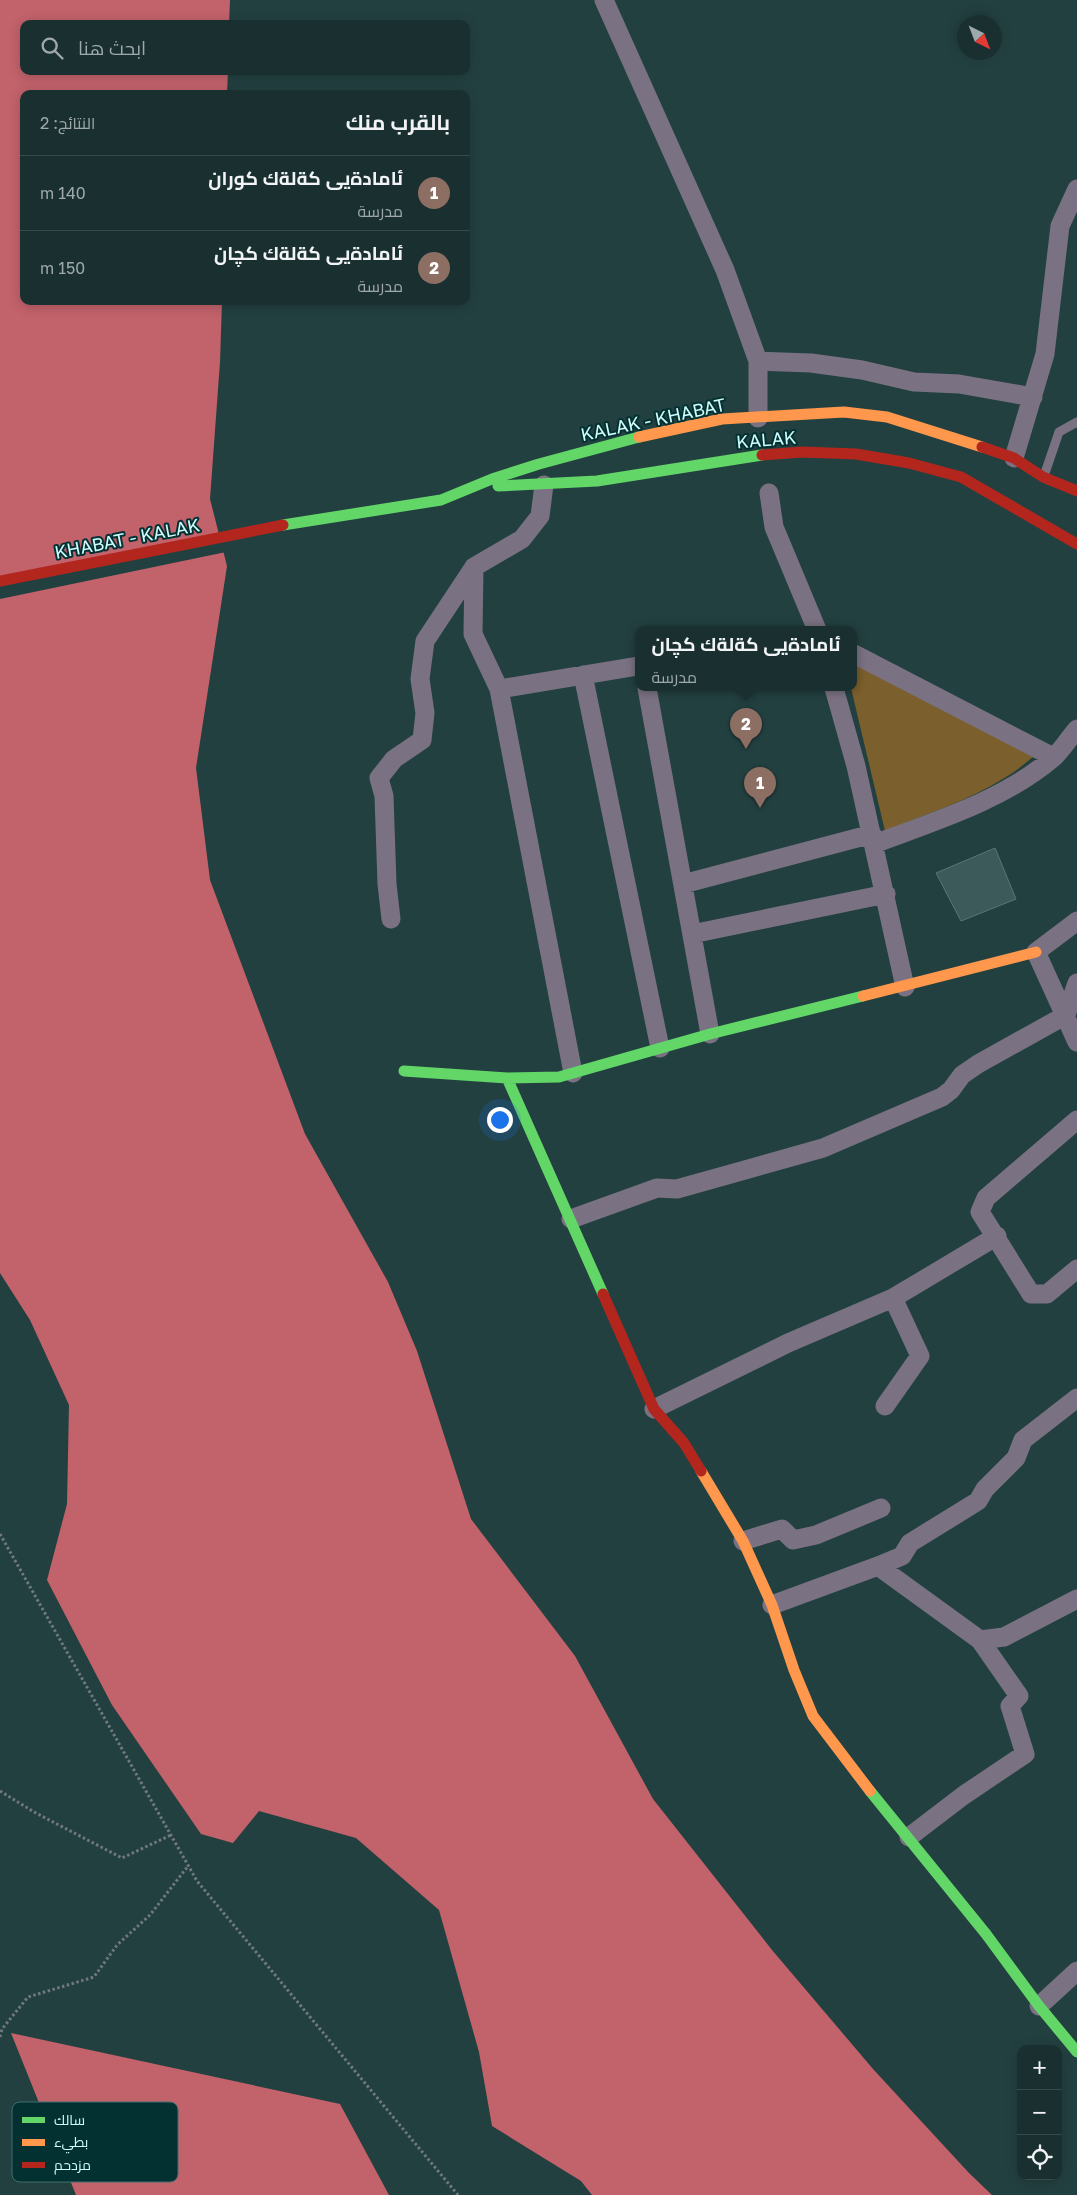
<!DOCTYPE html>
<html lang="ar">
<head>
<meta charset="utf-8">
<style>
	body { margin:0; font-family:"Golos Text",Cairo,sans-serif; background:#273c3c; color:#f1f3f6; direction:rtl }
	.controls { position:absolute; right:15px; bottom:15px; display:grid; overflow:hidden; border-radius:10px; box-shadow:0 2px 12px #0003 }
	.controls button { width:45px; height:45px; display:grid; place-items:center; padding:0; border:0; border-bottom:1px solid #384b4c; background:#1a3030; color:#f1f3f6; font:25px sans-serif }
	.compass { position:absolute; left:957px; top:15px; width:45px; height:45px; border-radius:50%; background:#1a3030; box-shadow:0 2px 12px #0003; rotate:138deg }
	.you { position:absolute; left:499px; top:1119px; width:18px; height:18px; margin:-12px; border:4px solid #fff; border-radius:50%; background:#1a73e8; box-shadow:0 0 0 8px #1a73e833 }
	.badge { display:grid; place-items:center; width:32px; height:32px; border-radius:50%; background:#93baba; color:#fff; font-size:16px; font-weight:700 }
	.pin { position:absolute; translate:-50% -41px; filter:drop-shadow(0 1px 2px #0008) }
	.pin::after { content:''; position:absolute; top:26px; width:18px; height:15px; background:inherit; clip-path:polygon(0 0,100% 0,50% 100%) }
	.popup { position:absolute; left:635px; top:626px; width:222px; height:65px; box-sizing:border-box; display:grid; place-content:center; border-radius:10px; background:#1a3030; filter:drop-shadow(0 1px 4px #0005); font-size:16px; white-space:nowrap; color:#9fa9ab }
	.popup b { font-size:19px; color:#f1f3f6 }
	.popup::after { content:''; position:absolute; left:50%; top:100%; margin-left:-10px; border:10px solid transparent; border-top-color:#1a3030 }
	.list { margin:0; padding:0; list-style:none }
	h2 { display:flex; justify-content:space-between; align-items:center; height:65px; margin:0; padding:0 20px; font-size:21px }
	h2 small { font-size:16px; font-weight:400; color:#9fa9ab }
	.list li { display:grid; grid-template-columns:32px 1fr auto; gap:15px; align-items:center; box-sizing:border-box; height:75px; padding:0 20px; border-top:1px solid #384b4c }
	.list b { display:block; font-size:19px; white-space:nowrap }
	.list p { margin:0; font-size:16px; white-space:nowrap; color:#9fa9ab }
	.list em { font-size:16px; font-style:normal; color:#9fa9ab }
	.icon { flex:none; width:28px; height:28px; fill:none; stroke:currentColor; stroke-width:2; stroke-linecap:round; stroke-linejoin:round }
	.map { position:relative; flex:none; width:1077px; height:2195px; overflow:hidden; direction:ltr }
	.search { position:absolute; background:#1a3030; box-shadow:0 2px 12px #0003; left:20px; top:20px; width:450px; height:55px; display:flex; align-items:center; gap:12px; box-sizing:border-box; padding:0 18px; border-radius:10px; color:#9fa9ab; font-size:19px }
	.panel { position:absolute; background:#1a3030; box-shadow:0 2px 12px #0003; left:20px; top:90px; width:450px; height:215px; border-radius:10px; direction:rtl }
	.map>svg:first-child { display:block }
	.green { fill:#7b5f2c }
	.water { fill:#c2626b }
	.pier { fill:#234040 }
	.building { fill:#3d5a5a; stroke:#577777 }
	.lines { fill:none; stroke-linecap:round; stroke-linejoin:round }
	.path { stroke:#717881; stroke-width:3; stroke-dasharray:2.5 2.5; stroke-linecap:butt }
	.lane { stroke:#7a7282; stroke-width:9 }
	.street { stroke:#7a7282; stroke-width:19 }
	.fast { stroke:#63d668; stroke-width:11 }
	.slow { stroke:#ff974d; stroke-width:11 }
	.jam { stroke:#b3261e; stroke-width:11 }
	.labels { text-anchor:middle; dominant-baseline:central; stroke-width:4; stroke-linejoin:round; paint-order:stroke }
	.street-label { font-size:18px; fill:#cffcfc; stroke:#033132 }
	.key { fill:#033132; stroke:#406e6f; stroke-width:1 }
	.key-label { font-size:14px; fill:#cffcfc }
</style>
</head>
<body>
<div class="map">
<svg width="1077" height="2195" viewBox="0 0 1077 2195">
	<rect width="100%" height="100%" fill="#234040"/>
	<!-- green -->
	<path class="green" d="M 854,655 L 1040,751 C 1029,760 1018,770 1006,777 C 968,801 926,814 885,831 L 851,688 L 854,688 Z"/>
	<!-- water -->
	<path class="water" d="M 0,0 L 230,0 L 229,24 L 24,24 L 24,71 L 228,71 L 227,94 L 24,94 L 24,301 L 222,301 L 220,362 L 210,499 L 227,566 L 196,768 L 210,880 L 305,1134 L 388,1282 L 417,1351 L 471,1519 L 575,1656 L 653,1799 L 772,1950 L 873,2069 L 969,2173 L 992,2195 L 592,2195 L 581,2181 L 492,2126 L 479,2052 L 439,1910 L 356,1838 L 259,1811 L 233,1843 L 201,1834 L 112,1705 L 47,1580 L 67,1504 L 69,1405 L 30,1320 L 0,1273 Z
		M 11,2033 L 340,2104 L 389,2195 L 76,2195 Z"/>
	<!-- pier -->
	<path class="pier" d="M 222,537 L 226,552 L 0,599 L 0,581 Z"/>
	<!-- building -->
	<path class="building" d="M 995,848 L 1016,899 L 961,921 L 936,873 Z"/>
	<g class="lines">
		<!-- path -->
		<path class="path" d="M 0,1534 L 197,1881 L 458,2195
			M 0,1791 L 34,1812 L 122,1858 L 171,1835
			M 0,2037 L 2,2029 L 28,1997 L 94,1977 L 117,1945 L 150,1915 L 188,1866"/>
		<!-- lane -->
		<path class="lane" d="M 1045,473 L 1059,432 L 1077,422"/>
		<!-- street -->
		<path class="street" d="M 604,0 L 725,270 L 758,361 L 758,418
			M 758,361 L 811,363 L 862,370 L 914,382 L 959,384 L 1033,397
			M 1014,458 L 1045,354 L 1060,226 L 1077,189
			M 544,485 L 540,516 L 522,539 L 474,567 L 473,634 L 499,689 L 573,1073
			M 769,493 L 774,527 L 817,630
			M 854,654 L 1053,757
			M 583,675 L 660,1048
			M 647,688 L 710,1034
			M 834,688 L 856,766 L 905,987
			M 499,689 L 638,666
			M 874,844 C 935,821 1002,801 1053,758 C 1062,750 1069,738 1077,729
			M 683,884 L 872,834
			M 391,919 L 387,884 L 384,796 L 379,778 L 394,759 L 422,740 L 425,713 L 420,679 L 425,641 L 474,567
			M 1077,921 L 1036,952 L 1077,1042
			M 692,934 L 886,894
			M 1077,1120 L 986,1198 L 980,1212 L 1031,1294 L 1047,1294 L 1077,1269
			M 571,1219 L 657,1188 L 677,1189 L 823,1148 L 942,1097 L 951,1090 L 962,1075 L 978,1064 L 1066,1015 L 1077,983
			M 885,1406 L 920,1356 L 893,1298
			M 654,1409 L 788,1343 L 893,1298 L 997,1236
			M 743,1541 L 782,1529 L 793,1540 L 816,1535 L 881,1508
			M 878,1566 L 902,1556 L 910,1543 L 978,1501 L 985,1489 L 1016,1458 L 1023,1440 L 1077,1398
			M 772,1605 L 878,1566 L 980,1640 L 1004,1637 L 1077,1599
			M 909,1837 L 964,1795 L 1025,1754 L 1010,1706 L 1019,1696 L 980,1640
			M 1039,2006 L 1077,1971"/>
		<!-- fast -->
		<path class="fast" d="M 498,486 L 597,481 L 762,455
			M 283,525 L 441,500 L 492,479 L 539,464 L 639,437
			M 404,1071 L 507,1078 L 559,1077 L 710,1034 L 863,996
			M 507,1078 L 603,1294
			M 870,1791 L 986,1934 L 1039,2006 L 1077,2052"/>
		<!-- slow -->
		<path class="slow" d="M 639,437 L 722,419 L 844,412 L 887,417 L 982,447
			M 863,996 L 1036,952
			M 701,1471 L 743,1541 L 772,1605 L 794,1670 L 813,1716 L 870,1791"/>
		<!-- jam -->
		<path class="jam" d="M 982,447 L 1014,458 L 1043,477 L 1077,491
			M 762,455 L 802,452 L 856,454 L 909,463 L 961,477 L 1077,544
			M 0,581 L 283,525
			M 603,1294 L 654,1409 L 684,1443 L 701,1471"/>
	</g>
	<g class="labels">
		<!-- street labels -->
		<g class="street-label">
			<text transform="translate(653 419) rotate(-12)">KALAK - KHABAT</text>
			<text transform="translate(766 439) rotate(-5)">KALAK</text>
			<text transform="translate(127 538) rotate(-11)">KHABAT - KALAK</text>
		</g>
	</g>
	<!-- legend -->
	<rect x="12" y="2102" width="166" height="80" rx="8" class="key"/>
	<rect x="22" y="2117" width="23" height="6" fill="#63d668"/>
	<rect x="22" y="2139" width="23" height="7" fill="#ff974d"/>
	<rect x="22" y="2162" width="23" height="6" fill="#b3261e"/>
	<g class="key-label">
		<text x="54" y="2125">سالك</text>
		<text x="54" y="2147">بطيء</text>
		<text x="54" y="2170">مزدحم</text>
	</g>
</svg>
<div class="controls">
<button>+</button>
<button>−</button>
<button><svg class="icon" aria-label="locate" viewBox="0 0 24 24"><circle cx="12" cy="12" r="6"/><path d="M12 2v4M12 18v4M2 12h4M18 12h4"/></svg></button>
</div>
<svg class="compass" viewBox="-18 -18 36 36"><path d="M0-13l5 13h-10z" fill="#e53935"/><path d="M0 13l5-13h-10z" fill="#9fa9ab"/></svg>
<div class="you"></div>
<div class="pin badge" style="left:760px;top:808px;background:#8d6e63">1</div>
<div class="pin badge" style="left:746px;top:749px;background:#8d6e63">2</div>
<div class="popup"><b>ئامادةيى كةلةك كچان</b>مدرسة</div>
<div class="search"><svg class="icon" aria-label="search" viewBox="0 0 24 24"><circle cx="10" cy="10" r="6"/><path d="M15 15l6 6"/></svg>ابحث هنا</div>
<section class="panel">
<h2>بالقرب منك<small>النتائج: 2</small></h2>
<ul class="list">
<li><span class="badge" style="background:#8d6e63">1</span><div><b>ئامادةيى كةلةك كوران</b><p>مدرسة</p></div><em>140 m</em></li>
<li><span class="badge" style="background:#8d6e63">2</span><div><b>ئامادةيى كةلةك كچان</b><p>مدرسة</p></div><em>150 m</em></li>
</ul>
</section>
</div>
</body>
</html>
